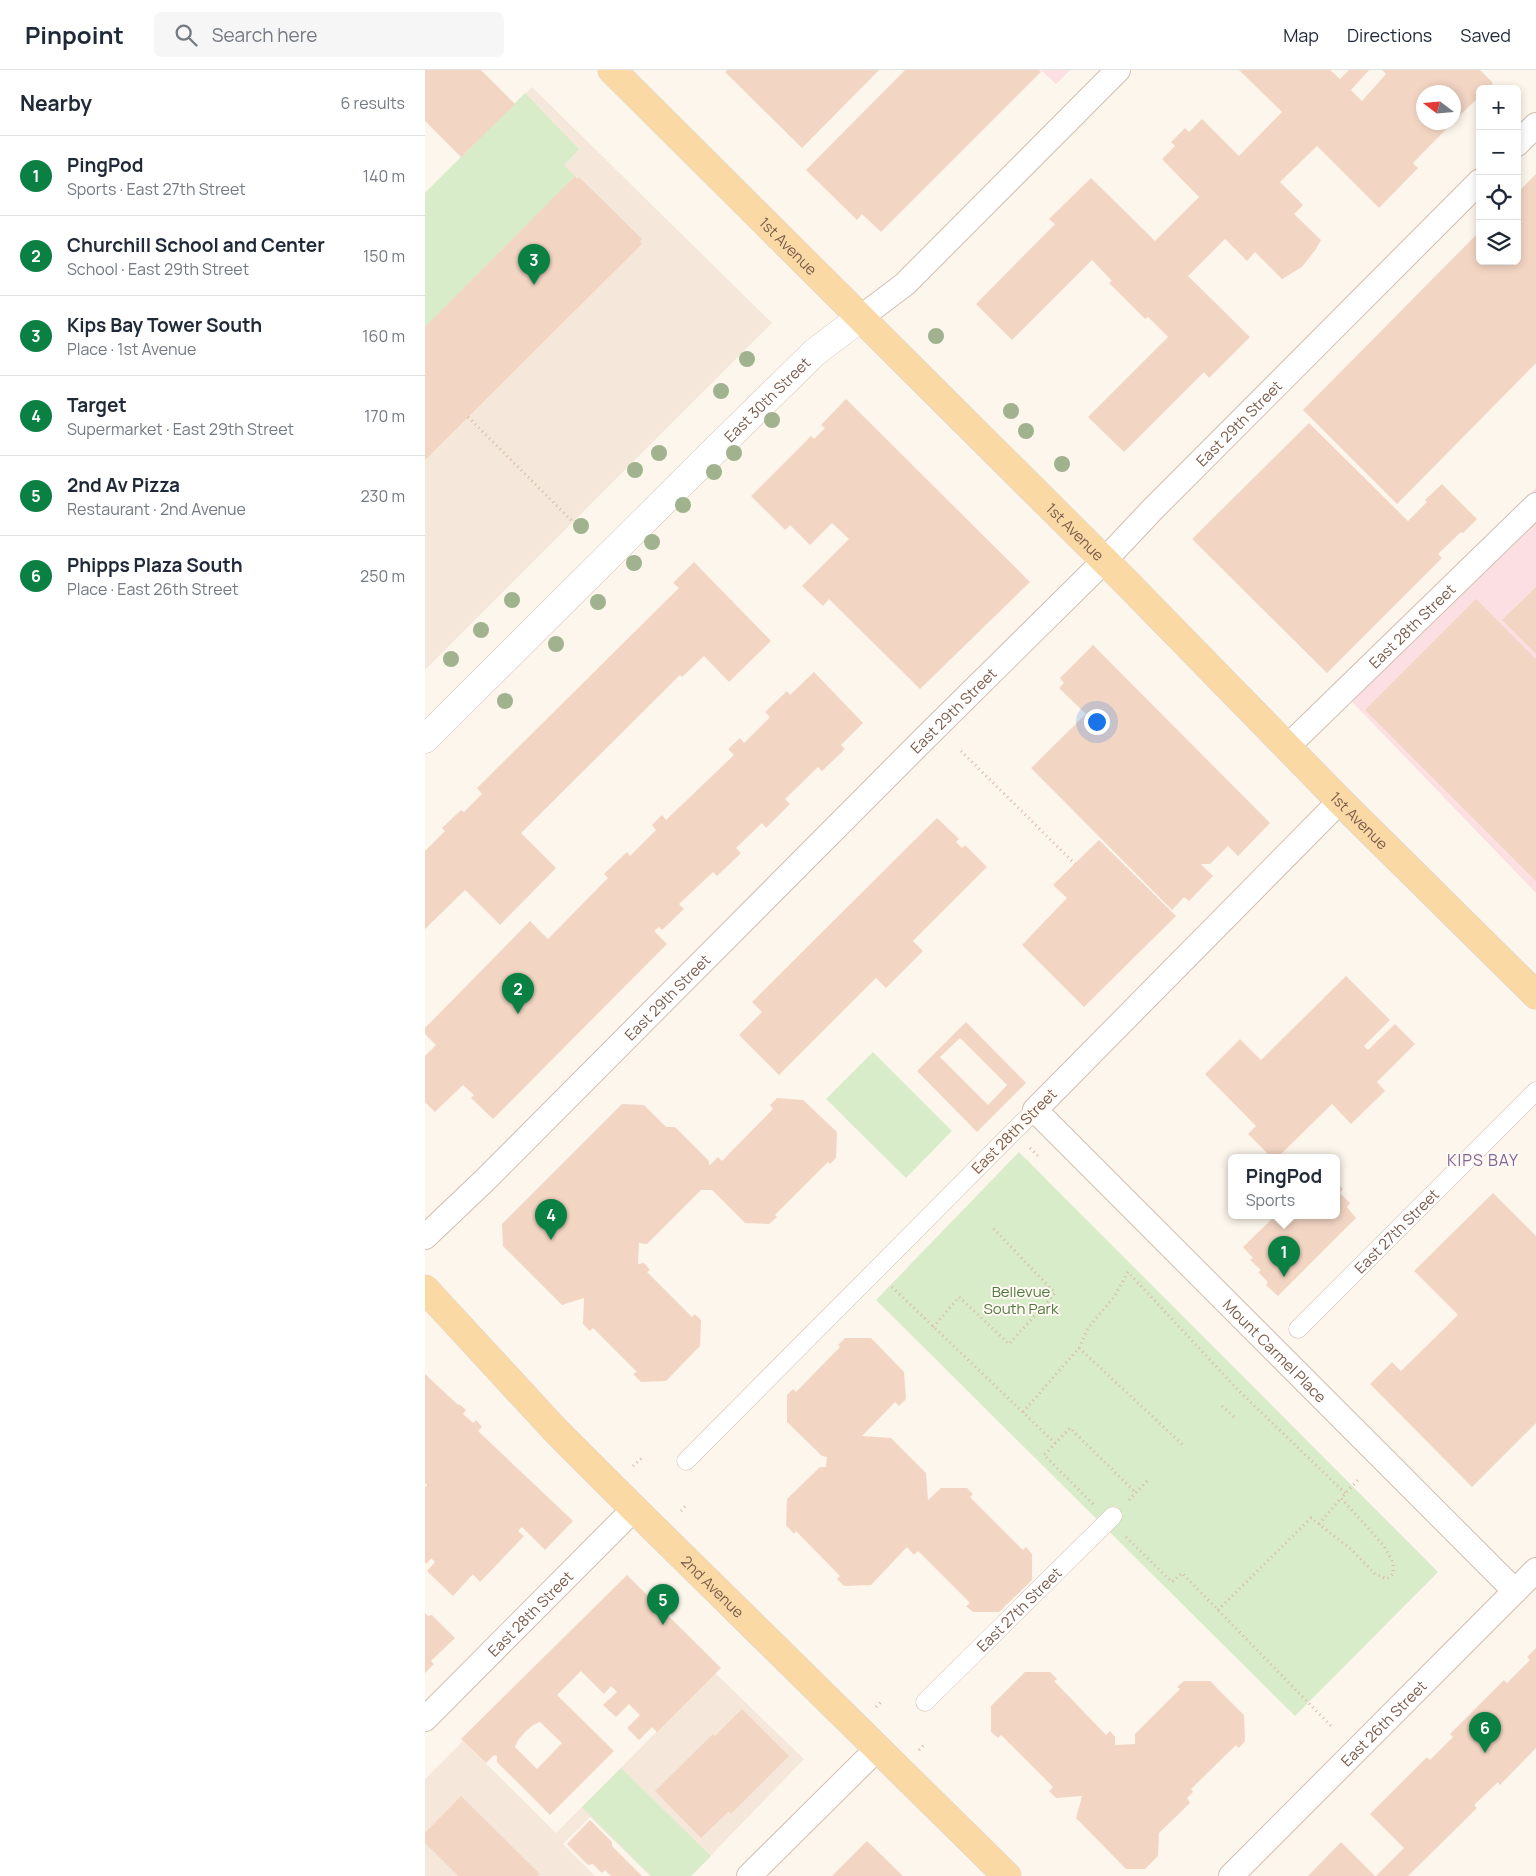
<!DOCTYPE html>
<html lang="en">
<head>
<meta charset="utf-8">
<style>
	body { margin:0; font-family:Manrope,sans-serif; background:#f6f6f7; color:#1f2937 }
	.controls { position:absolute; right:15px; top:15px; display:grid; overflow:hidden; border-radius:8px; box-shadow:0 2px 8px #0003 }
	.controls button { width:45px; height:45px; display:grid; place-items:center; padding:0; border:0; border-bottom:1px solid #e0e1e3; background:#fff; color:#1f2937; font:25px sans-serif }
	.compass { position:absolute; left:991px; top:15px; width:45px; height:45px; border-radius:50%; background:#fff; box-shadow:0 2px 8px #0003; rotate:286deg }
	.you { position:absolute; left:671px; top:651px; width:18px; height:18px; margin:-12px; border:4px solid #fff; border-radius:50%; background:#1a73e8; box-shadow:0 0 0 8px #1a73e833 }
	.badge { display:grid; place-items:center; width:32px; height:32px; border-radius:50%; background:#0b8043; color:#fff; font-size:16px; font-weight:700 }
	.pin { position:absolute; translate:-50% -41px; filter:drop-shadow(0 1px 2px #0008) }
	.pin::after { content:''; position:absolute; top:26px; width:18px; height:15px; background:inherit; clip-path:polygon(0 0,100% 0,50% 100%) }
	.popup { position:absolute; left:803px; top:1084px; width:112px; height:65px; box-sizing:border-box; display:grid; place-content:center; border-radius:8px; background:#fff; filter:drop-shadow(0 1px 4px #0005); font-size:16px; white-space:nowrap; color:#747a83 }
	.popup b { font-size:19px; color:#1f2937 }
	.popup::after { content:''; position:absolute; left:50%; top:100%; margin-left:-10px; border:10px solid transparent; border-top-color:#fff }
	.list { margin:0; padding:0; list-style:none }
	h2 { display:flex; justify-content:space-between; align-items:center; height:65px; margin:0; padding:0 20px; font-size:21px }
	h2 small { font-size:16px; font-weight:400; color:#747a83 }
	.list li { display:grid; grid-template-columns:32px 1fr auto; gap:15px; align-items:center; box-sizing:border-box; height:80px; padding:0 20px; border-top:1px solid #e0e1e3 }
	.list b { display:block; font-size:19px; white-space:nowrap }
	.list p { margin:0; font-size:16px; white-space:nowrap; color:#747a83 }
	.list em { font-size:16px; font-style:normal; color:#747a83 }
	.icon { flex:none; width:28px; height:28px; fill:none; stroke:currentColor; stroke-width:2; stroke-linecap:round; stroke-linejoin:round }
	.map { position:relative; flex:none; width:1111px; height:1806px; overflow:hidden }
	header { display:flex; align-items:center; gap:30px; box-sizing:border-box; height:70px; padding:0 25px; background:#fff; border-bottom:1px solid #e0e1e3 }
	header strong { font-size:24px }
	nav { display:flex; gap:28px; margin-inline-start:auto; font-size:18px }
	.search { width:350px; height:45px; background:#f6f6f7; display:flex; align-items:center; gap:12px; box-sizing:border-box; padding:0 18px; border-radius:8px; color:#747a83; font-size:19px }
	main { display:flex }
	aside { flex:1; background:#fff }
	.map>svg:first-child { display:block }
	.residential { fill:#f5e8da }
	.medical { fill:#fbdfe3 }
	.green { fill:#d8ecc9 }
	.building { fill:#f3d5c3; fill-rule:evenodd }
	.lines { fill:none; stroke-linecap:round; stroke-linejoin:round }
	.pedestrian-casing { stroke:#d1beb0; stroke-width:19 }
	.minor-casing { stroke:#d1beb0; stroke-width:26 }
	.secondary-casing { stroke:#d6c0b0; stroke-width:29 }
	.primary-casing { stroke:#dad1cd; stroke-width:29 }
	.path { stroke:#d9b8a5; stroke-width:3; stroke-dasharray:1 4; stroke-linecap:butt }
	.pedestrian { stroke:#fff; stroke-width:18 }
	.minor { stroke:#fff; stroke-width:24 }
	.secondary { stroke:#fff; stroke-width:28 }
	.primary { stroke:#fbd9a5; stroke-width:28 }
	.tree { fill:#a0b28e }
	.labels { text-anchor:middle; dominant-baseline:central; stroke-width:4; stroke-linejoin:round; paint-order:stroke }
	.street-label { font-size:15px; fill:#7a5c4d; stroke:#fffaf3 }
	.park-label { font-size:15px; fill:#537a41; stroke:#fffaf3 }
	.neighbourhood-label { font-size:16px; letter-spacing:1px; fill:#846695; stroke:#fffaf3 }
</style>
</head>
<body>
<header>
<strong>Pinpoint</strong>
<div class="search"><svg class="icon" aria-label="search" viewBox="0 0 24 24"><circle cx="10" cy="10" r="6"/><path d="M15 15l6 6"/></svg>Search here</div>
<nav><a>Map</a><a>Directions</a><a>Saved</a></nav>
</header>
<main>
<aside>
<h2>Nearby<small>6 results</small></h2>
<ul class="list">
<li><span class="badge">1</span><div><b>PingPod</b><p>Sports · East 27th Street</p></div><em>140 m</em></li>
<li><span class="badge">2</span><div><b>Churchill School and Center</b><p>School · East 29th Street</p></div><em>150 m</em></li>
<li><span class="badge">3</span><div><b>Kips Bay Tower South</b><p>Place · 1st Avenue</p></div><em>160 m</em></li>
<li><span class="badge">4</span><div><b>Target</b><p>Supermarket · East 29th Street</p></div><em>170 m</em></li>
<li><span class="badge">5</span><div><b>2nd Av Pizza</b><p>Restaurant · 2nd Avenue</p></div><em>230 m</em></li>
<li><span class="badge">6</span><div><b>Phipps Plaza South</b><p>Place · East 26th Street</p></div><em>250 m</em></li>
</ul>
</aside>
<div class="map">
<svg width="1111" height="1806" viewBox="0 0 1111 1806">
	<rect width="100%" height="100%" fill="#fdf6ec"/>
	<!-- residential -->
	<path class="residential" d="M 107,17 L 347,253 L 0,600 L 0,123 Z
		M 290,1603 L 379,1689 L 266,1806 L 225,1806 L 165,1747 L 138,1774 L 170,1806 L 0,1806 L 0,1709 L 38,1671 L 131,1763 Z"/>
	<!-- medical -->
	<path class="medical" d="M 616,0 L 645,0 L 631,14 Z
		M 1111,418 L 1111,823 L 909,613 Z"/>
	<!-- green -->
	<path class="green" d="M 100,23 L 154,79 L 139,95 L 150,106 L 0,257 L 0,123 Z
		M 448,982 L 527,1061 L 481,1108 L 401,1029 Z
		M 594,1082 L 1013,1502 L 870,1646 L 451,1230 Z
		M 196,1698 L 286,1786 L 266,1806 L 226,1806 L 157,1737 Z"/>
	<!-- building -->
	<path class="building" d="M 0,0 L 56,0 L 90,34 L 36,87 L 0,51 Z
		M 302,0 L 454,0 L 377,78 L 300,2 Z
		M 480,0 L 614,0 L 616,2 L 456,162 L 437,144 L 432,150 L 381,100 Z
		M 814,0 L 905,0 L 915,9 L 924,0 L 944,0 L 926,20 L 937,31 L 961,4 L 957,0 L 1055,0 L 1068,13 L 1062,19 L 1055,19 L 1055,26 L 1028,52 L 1028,22 L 998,22 L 998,52 L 1028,52 L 988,93 L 993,98 L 954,138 L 892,76 L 855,112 L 878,135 L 869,144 L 896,170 L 891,179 L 877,197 L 857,209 L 830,182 L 822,191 L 800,169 L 763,206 L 825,267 L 784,308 L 779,302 L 699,382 L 663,347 L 743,267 L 723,247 L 720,249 L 684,213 L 687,211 L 667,190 L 587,270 L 551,234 L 630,154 L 624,149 L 666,108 L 730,171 L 774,127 L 737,89 L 750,76 L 746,72 L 760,58 L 764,62 L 777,49 L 814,86 L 857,42 Z
		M 1111,104 L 1111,293 L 972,434 L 878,340 L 1055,161 L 1055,191 L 1092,191 L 1092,123 Z
		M 150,106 L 152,109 L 154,107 L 217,169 L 215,171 L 217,174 L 0,390 L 0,257 Z
		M 421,329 L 605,512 L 495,619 L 404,529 L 398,536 L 377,516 L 424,469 L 407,453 L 385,475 L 365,455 L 360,460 L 326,426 L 386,366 L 389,369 L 400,358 L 396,355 Z
		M 884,353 L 983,451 L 1002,432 L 1000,430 L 1017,414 L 1052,449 L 1038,463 L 1036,462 L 1013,484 L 1017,488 L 902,603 L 767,469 Z
		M 269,492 L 346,571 L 304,612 L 279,586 L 257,607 L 255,605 L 96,763 L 131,798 L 75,855 L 40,820 L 0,859 L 0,781 L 20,761 L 17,758 L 36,740 L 39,742 L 57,724 L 52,718 L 254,518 L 248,513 Z
		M 1111,517 L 1111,584 L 1077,550 Z
		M 1051,529 L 1111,589 L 1111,811 L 940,640 Z
		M 668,575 L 845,753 L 813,786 L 803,776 L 785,794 L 776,794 L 788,806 L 764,831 L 759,827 L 747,840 L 606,698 L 661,644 L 634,618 L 639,613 L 635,608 Z
		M 389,602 L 438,653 L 416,675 L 420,679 L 397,701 L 393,697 L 360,729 L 365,734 L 341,758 L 337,753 L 311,778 L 316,783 L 292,806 L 288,802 L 254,834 L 259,839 L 237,860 L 234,857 L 229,861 L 242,874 L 68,1049 L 46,1028 L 49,1025 L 38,1015 L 10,1042 L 0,1032 L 0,986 L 11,975 L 0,964 L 0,958 L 105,851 L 123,869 L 183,808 L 179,804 L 202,782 L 205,786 L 231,760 L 227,755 L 237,745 L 241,750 L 309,685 L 303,679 L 315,668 L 319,673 L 345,647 L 340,642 L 362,621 L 365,625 Z
		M 512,748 L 534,769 L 531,772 L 537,778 L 540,775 L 562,797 L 488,871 L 498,881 L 461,918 L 451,908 L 354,1005 L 314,965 L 337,942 L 327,932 Z
		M 674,770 L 751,846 L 659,937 L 597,875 L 642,828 L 628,815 Z
		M 921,906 L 965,950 L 939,976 L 943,980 L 970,954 L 990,974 L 952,1012 L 960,1021 L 926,1054 L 907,1034 L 852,1088 L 847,1088 L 823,1064 L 831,1056 L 780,1004 L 815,969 L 836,990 Z
		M 541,952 L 601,1013 L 552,1062 L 492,1001 ZM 535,968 L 582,1015 L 563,1035 L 515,987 Z
		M 352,1028 L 378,1030 L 412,1062 L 411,1088 L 405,1094 L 403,1092 L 350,1145 L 352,1147 L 344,1154 L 320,1153 L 287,1120 L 276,1120 L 222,1174 L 214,1173 L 213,1194 L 219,1193 L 225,1200 L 222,1202 L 267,1247 L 270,1244 L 276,1250 L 275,1276 L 241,1311 L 216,1312 L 208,1304 L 212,1302 L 168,1258 L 165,1261 L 158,1254 L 159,1228 L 137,1235 L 78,1176 L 77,1154 L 197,1034 L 219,1035 L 241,1057 L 250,1057 L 284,1091 L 284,1095 L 285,1095 L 293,1087 L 297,1091 L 348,1039 L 345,1035 Z
		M 912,1113 L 918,1119 L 915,1123 L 925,1133 L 922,1137 L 931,1148 L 853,1226 L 841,1215 L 843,1212 L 833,1202 L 836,1200 L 825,1190 L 828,1188 L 818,1177 L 850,1146 L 912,1146 Z
		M 1068,1123 L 1111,1166 L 1111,1353 L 1047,1417 L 945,1314 L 967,1292 L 976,1301 L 1033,1245 L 989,1201 Z
		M 420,1268 L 446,1268 L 479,1302 L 481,1329 L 474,1336 L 470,1332 L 437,1366 L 466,1368 L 501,1403 L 503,1430 L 516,1418 L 542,1418 L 548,1424 L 545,1427 L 598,1480 L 601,1477 L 607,1484 L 607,1510 L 574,1542 L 548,1542 L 541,1536 L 545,1533 L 493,1481 L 489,1485 L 482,1477 L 446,1515 L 419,1516 L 412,1509 L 415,1506 L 371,1461 L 369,1464 L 361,1455 L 362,1429 L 395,1397 L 401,1397 L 402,1387 L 397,1386 L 362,1352 L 362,1325 L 368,1319 L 371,1322 L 415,1277 L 413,1275 Z
		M 0,1304 L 33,1335 L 34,1334 L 41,1340 L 38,1344 L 48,1353 L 51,1350 L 57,1357 L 53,1361 L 148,1451 L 120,1480 L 97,1457 L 93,1461 L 99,1466 L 55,1512 L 48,1504 L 28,1526 L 2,1501 L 10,1492 L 6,1488 L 2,1494 L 0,1492 L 0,1417 L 2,1415 L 0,1413 Z
		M 202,1505 L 296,1598 L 232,1662 L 227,1657 L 214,1670 L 202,1658 L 215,1645 L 204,1634 L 191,1647 L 178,1635 L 192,1622 L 186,1616 L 179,1624 L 156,1601 L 132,1625 L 189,1681 L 125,1745 L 72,1692 L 72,1686 L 69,1685 L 61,1693 L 36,1669 ZM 115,1652 L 137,1673 L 112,1699 L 90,1677 L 93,1670 L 100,1662 L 108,1655 Z
		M 0,1543 L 3,1546 L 7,1545 L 30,1568 L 6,1591 L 9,1594 L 0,1603 Z
		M 1111,1578 L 1111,1678 L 1075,1715 L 1073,1712 L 1049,1735 L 1052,1738 L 983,1806 L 951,1806 L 979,1778 L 945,1744 L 1002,1687 L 1005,1690 L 1028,1667 L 1025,1664 L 1079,1610 L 1082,1613 L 1105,1590 L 1102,1587 Z
		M 600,1602 L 625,1602 L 632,1609 L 629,1611 L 681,1665 L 685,1661 L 690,1667 L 690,1675 L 710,1674 L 710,1664 L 755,1619 L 752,1617 L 759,1611 L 785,1611 L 819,1645 L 820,1671 L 814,1678 L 811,1675 L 766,1719 L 768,1722 L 762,1728 L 765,1733 L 734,1763 L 733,1786 L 720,1799 L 701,1799 L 651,1748 L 657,1726 L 631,1728 L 624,1721 L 628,1717 L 576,1665 L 573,1668 L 566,1662 L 566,1636 Z
		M 317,1639 L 364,1686 L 306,1744 L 304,1741 L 276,1768 L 230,1721 L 288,1664 L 290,1666 Z
		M 36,1726 L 115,1804 L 112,1806 L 33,1806 L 0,1773 L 0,1763 Z
		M 165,1750 L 187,1772 L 187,1776 L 217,1806 L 186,1806 L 180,1800 L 177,1803 L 168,1794 L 163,1795 L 142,1774 Z
		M 442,1771 L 478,1806 L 407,1806 Z
		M 916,1772 L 950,1806 L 883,1806 Z"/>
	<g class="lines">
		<!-- pedestrian casing -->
		<g class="pedestrian-casing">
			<g id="pedestrian">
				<path id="s1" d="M 873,1259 L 1111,1021"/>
				<path d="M 261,1391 L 610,1040"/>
				<path id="s2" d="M 500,1632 L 688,1446"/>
			</g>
		</g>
		<!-- minor casing -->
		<g class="minor-casing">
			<g id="minor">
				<path d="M 1092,74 L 1111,55"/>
				<path d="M 435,248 L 480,214 L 693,0"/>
				<path id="s3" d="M 862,677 L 1111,435"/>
				<path id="s4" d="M 915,731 L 610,1040 L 1090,1521"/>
				<path id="s5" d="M 0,1167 L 60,1110 L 498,670 L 679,491 L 725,442 L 1055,111"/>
				<path id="s6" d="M 0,1649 L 209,1439"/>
				<path d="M 324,1806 L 452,1679"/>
				<path id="s7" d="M 806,1806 L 1111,1500"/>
			</g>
		</g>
		<!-- secondary casing -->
		<g class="secondary-casing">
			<g id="secondary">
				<path id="s8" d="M 0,669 L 274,396 L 389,283 L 435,248"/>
			</g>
		</g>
		<!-- primary casing -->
		<g class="primary-casing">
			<g id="primary">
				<path id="s9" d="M 187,0 L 700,511 L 915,731 L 1111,925"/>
				<path id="s10" d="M 0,1219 L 133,1363 L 187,1417 L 582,1806"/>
			</g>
		</g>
		<!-- path -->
		<path class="path" d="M 43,347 L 154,458
			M 536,681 L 650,794
			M 605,1078 L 614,1087
			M 467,1217 L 630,1373
			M 508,1257 L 534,1227 L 584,1274 L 630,1223 L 567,1157
			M 654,1278 L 758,1375
			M 797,1336 L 809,1347
			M 598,1342 L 654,1278 L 663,1258 L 689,1227 L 703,1202 L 813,1320 L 920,1423
			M 208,1396 L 218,1387
			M 704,1430 L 723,1410
			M 668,1434 L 619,1385 L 645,1358 L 711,1423
			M 256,1441 L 262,1434
			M 894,1454 L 916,1428
			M 701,1467 L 747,1512 L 757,1503 L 906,1656
			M 793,1540 L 886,1448 L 926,1479 L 950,1504 L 962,1509 L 968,1504 L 968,1492 L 959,1476 L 916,1428 L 934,1409
			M 451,1637 L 458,1630
			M 494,1680 L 500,1674"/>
		<!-- pedestrian -->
		<use href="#pedestrian" class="pedestrian"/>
		<!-- minor -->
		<use href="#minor" class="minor"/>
		<!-- secondary -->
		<use href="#secondary" class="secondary"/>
		<!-- primary -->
		<use href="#primary" class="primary"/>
	</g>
	<!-- trees -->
	<g class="tree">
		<circle cx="511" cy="266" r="8"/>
		<circle cx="322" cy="289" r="8"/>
		<circle cx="296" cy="321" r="8"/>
		<circle cx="586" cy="341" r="8"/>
		<circle cx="347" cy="350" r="8"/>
		<circle cx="601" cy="361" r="8"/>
		<circle cx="234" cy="383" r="8"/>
		<circle cx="309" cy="383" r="8"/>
		<circle cx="637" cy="394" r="8"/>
		<circle cx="210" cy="400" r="8"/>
		<circle cx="289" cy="402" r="8"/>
		<circle cx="258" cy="435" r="8"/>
		<circle cx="156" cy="456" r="8"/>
		<circle cx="227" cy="472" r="8"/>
		<circle cx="209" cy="493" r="8"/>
		<circle cx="87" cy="530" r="8"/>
		<circle cx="173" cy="532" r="8"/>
		<circle cx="56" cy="560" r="8"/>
		<circle cx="131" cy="574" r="8"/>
		<circle cx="26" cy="589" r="8"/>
		<circle cx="80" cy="631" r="8"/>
	</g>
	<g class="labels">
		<!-- street labels -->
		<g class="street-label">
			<text stroke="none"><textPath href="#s9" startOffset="249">1st Avenue</textPath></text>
			<text stroke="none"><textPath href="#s8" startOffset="482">East 30th Street</textPath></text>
			<text stroke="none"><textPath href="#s5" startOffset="1151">East 29th Street</textPath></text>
			<text stroke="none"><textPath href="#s9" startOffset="654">1st Avenue</textPath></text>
			<text stroke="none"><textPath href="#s3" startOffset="174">East 28th Street</textPath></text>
			<text stroke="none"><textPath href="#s5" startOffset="746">East 29th Street</textPath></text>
			<text stroke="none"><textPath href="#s9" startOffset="1059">1st Avenue</textPath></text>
			<text stroke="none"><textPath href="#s5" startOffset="341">East 29th Street</textPath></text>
			<text transform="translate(589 1061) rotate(-45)">East 28th Street</text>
			<text stroke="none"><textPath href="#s1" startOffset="139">East 27th Street</textPath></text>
			<text stroke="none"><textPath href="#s4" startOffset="774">Mount Carmel Place</textPath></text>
			<text stroke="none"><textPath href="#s10" startOffset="414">2nd Avenue</textPath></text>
			<text stroke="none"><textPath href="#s2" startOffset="132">East 27th Street</textPath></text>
			<text stroke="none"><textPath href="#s6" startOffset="149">East 28th Street</textPath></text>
			<text stroke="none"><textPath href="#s7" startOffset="216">East 26th Street</textPath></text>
		</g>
		<!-- park labels -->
		<g class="park-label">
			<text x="596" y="1221">Bellevue<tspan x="596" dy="17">South Park</tspan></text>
		</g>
		<!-- neighbourhood labels -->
		<g class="neighbourhood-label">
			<text x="1058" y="1090">KIPS BAY</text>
		</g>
	</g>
</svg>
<div class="controls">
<button>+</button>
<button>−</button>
<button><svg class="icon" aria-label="locate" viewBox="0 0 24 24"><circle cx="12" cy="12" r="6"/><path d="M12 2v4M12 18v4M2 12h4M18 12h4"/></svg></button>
<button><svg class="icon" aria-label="layers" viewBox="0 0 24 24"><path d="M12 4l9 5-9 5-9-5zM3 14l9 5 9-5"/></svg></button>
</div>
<svg class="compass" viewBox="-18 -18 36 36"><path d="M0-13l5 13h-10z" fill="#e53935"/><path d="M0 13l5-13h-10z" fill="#747a83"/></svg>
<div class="you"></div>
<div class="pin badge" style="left:859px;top:1207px">1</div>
<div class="popup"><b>PingPod</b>Sports</div>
<div class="pin badge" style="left:93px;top:944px">2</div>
<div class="pin badge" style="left:109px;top:215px">3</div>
<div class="pin badge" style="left:126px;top:1170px">4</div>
<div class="pin badge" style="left:238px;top:1555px">5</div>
<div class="pin badge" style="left:1060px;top:1683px">6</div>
</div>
</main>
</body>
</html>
